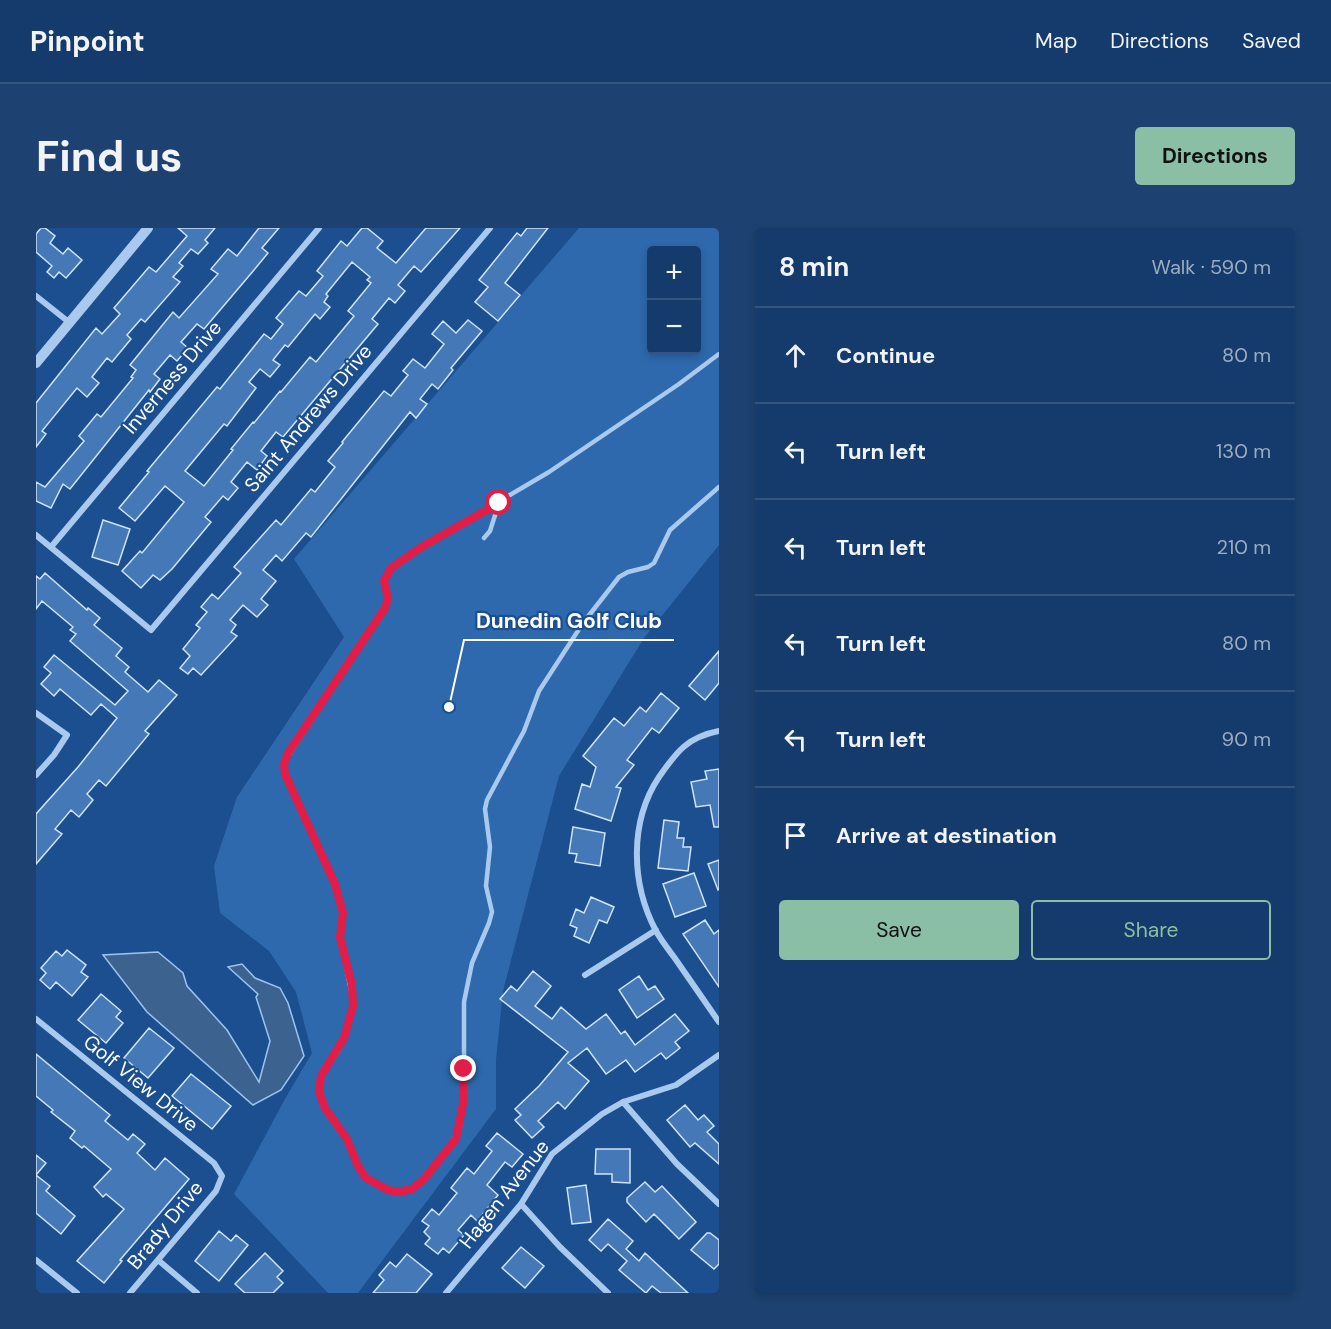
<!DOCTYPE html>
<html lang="en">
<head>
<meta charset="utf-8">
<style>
	body { margin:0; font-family:"DM Sans",sans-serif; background:#1d4271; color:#f1f3f6 }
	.controls { position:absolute; right:18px; top:18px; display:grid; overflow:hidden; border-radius:6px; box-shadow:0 3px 9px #0003 }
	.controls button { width:54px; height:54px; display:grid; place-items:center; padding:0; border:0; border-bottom:2px solid #33557e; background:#143b6b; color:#f1f3f6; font:30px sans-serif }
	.stop { position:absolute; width:18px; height:18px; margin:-14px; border:4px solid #e11d48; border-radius:50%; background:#fff }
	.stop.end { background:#e11d48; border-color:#fff; box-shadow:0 2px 6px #0008 }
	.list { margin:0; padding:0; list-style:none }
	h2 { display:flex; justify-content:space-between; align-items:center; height:78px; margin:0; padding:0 24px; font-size:26px }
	h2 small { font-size:20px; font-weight:400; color:#9dadc1 }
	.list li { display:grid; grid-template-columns:39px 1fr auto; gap:18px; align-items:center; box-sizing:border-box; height:96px; padding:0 24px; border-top:2px solid #33557e }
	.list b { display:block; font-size:22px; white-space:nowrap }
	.list em { font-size:20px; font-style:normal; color:#9dadc1 }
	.actions { display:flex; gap:12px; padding:18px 24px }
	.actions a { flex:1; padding:14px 0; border:2px solid #8abfa5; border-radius:6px; text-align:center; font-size:21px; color:#8abfa5 }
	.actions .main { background:#8abfa5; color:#111 }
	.icon { flex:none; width:33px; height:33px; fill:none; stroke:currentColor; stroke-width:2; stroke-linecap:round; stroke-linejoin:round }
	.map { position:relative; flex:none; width:683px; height:1065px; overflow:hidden; border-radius:6px }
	header { display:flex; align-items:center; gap:36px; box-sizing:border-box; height:84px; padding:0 30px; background:#143b6b; border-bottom:2px solid #33557e }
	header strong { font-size:28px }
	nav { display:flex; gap:33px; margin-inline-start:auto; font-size:21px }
	.intro { display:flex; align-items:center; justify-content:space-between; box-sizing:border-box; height:144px; padding:0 36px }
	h1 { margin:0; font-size:42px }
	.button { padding:15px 27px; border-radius:6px; background:#8abfa5; color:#111; font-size:21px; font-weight:700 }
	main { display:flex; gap:36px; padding:0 36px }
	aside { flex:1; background:#143b6b; border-radius:6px; box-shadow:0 3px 9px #0003 }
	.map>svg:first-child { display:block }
	.green { fill:#2e69ad; fill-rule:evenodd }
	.water { fill:#3c6290; stroke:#9cc4f0; stroke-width:1.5 }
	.building { fill:#4478b7; stroke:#cfe3fa; stroke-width:1.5; fill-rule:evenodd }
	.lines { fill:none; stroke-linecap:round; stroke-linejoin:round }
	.service { stroke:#a9c9ee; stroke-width:4.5 }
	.minor { stroke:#a9c9ee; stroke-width:6 }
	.tertiary { stroke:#a9c9ee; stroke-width:10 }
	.route { stroke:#e11d48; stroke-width:8 }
	.labels { text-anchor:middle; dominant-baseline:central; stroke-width:4.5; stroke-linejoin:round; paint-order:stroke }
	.street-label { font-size:20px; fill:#fff; stroke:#1b4f8f }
	.leader { fill:none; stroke:#fff; stroke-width:2 }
	.callout-dot { fill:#fff; stroke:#1b4f8f; stroke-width:2 }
	.callout-label { font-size:21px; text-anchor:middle; font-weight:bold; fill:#fff; stroke:#1b4f8f; stroke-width:4.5; stroke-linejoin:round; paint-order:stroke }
</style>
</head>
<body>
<header>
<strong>Pinpoint</strong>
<nav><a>Map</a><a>Directions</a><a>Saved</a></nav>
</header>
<div class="intro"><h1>Find us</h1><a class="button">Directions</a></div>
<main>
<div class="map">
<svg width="683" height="1065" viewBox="0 0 683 1065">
	<rect width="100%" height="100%" fill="#1b4f8f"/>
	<!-- green -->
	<path class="green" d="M 543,0 L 683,0 L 683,317 L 608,410 L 523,548 L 467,763 L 460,832 L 460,881 L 322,1065 L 292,1065 L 198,966 L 250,869 L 276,825 L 260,764 L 233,723 L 184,685 L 178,638 L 201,569 L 308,409 L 258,331 ZM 616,22 L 660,22 L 660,122 L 616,122 Z"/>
	<!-- water -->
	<path class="water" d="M 122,724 L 147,745 L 151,758 L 191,802 L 223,854 L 234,813 L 220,769 L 222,766 L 192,739 L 206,736 L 219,750 L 244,760 L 252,775 L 268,828 L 245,862 L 217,877 L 111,784 L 67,727 Z"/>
	<!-- building -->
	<path class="building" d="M 5,0 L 9,0 L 19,8 L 14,15 L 27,26 L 32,20 L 46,32 L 30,50 L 23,44 L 18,50 L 11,44 L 16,38 L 0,24 L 0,6 Z
		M 142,0 L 179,0 L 169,12 L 172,15 L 162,26 L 155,21 L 143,35 L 147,38 L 137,49 L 144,54 L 109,94 L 105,91 L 91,107 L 95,111 L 76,134 L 71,130 L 56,149 L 63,155 L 51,169 L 41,160 L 6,203 L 10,206 L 0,219 L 0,175 L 60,100 L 66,106 L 84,86 L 78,80 L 113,39 L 120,44 L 151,8 Z
		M 223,0 L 243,0 L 226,20 L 232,25 L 218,42 L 168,101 L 161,96 L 145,114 L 152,120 L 141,133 L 134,127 L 118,146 L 124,151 L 114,164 L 113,162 L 34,261 L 27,256 L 15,280 L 0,273 L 0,254 L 9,259 L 48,213 L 43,208 L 61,186 L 65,189 L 97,150 L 95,149 L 100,142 L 94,137 L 137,84 L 143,90 L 182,46 L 175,41 L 192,21 L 201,28 Z
		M 326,0 L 331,0 L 347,13 L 341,20 L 360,35 L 390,0 L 424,0 L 385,44 L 378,38 L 362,57 L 369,63 L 359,75 L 353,70 L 336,91 L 342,96 L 247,209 L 240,204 L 225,223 L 231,228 L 221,242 L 211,234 L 195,254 L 202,260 L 192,272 L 187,268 L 169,289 L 175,294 L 136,341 L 124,352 L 117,347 L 105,360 L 86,343 L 104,323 L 106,325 L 148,274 L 129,258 L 99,293 L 83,280 L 113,244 L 111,243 L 181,159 L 184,161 L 228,106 L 235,111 L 247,96 L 240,90 L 263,63 L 270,68 L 287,48 L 281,43 L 305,13 L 311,18 ZM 316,34 L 334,49 L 331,52 L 335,55 L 312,83 L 318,88 L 280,134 L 274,129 L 245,164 L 244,163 L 218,195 L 217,194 L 195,221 L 197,222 L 168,258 L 149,243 L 188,196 L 191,198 L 220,160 L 213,154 L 224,141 L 234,149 L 244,137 L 237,132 L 249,117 L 252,119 L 279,86 L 284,91 L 294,79 L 288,74 L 292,68 L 290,66 Z
		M 491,0 L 512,0 L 469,55 L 484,67 L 462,93 L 439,74 L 452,59 L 443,52 L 481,5 L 485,8 Z
		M 432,92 L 446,103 L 415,140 L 417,142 L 402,161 L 396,156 L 384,171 L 391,176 L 380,190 L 374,184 L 275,309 L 270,305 L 246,333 L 240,327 L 227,342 L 240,353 L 225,371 L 232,377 L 221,389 L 207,377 L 194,392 L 200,397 L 195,404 L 201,408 L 165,447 L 157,440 L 152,446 L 144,440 L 154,428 L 147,421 L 164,400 L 160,397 L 171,384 L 165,379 L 176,366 L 182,371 L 205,345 L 198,339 L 240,292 L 245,297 L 275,261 L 279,264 L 299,239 L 292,233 L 307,215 L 306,214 L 348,163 L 355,168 L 372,147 L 367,143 L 377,131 L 389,140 L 408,116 L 396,106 L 407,93 L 420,105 Z
		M 67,292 L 94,301 L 82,337 L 56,329 Z
		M 9,345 L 51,382 L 52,380 L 64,390 L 58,397 L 86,420 L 80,428 L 93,439 L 89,444 L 112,464 L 123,452 L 141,467 L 109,503 L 113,506 L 70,558 L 63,552 L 51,566 L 57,572 L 43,589 L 35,582 L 19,601 L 26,606 L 0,636 L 0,586 L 42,539 L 81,490 L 65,476 L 55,487 L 24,461 L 18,468 L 5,456 L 15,445 L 8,439 L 18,427 L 79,477 L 92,463 L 34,413 L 40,406 L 34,402 L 37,399 L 6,373 L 0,381 L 0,348 L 4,351 Z
		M 683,423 L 683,455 L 669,472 L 653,458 Z
		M 625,465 L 643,480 L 623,505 L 616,500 L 591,532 L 598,537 L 580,559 L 585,560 L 575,593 L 539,581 L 546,556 L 554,559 L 560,539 L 547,528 L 578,490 L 588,498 L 604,479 L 610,484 Z
		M 683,541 L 683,599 L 678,599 L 674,577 L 660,579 L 655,554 L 671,551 L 669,543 Z
		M 628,592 L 643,594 L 641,610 L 648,610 L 647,619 L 655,619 L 652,643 L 622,640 Z
		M 537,599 L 569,605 L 564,638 L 539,634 L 541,626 L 533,625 Z
		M 683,632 L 683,661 L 682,662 L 672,636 Z
		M 658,645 L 670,678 L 639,689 L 627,656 Z
		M 555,669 L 578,679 L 571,695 L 563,692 L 553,715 L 538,708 L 541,700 L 534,697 L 540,681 L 548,685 Z
		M 669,692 L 678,706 L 683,702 L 683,759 L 647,706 Z
		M 31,722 L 50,737 L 45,744 L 52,749 L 36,768 L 20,754 L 14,761 L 4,752 L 10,745 L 5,740 L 20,723 L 26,728 Z
		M 497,743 L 515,758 L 499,778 L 516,791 L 525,779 L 550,801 L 570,786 L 585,806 L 589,803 L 599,817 L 639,786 L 653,803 L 639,814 L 644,820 L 630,831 L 625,825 L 599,844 L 590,832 L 570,846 L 551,820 L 532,835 L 553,853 L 529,881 L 522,874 L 502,893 L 508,899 L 496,910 L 479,892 L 485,887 L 479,881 L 503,858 L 532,824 L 464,771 L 475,758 L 481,763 Z
		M 603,748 L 612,762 L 619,758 L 628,771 L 601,790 L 583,762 Z
		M 65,766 L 85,783 L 80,789 L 87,795 L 70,815 L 42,792 Z
		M 113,800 L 138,820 L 112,850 L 88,830 Z
		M 0,826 L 74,887 L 69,893 L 92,912 L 97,906 L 109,916 L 101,925 L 119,942 L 129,930 L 153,951 L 84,1032 L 86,1033 L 68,1055 L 41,1033 L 88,981 L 70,966 L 67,969 L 58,959 L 75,941 L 48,918 L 46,920 L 34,910 L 39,903 L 15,884 L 17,882 L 0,868 Z
		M 155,846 L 195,878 L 176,901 L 136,868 Z
		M 649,877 L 662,892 L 668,887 L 678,898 L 671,904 L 683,916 L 683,936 L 659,915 L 654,919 L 631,892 Z
		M 461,905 L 487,926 L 476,939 L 469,934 L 451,957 L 462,967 L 441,993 L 435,987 L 422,1002 L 428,1007 L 413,1025 L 407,1020 L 402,1026 L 389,1016 L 394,1010 L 388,1004 L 393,998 L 386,993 L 396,981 L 403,987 L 421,965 L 415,960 L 431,940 L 438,946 L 456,923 L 450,918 Z
		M 560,921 L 594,921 L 594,955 L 576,954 L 576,946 L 559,946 Z
		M 0,927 L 10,935 L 0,947 L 14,958 L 10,963 L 39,988 L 25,1006 L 0,985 Z
		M 609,954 L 619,964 L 626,958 L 660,994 L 643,1011 L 618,986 L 610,994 L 591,974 L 591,970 Z
		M 550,957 L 555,994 L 536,996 L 531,960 Z
		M 572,991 L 597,1013 L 590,1021 L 603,1033 L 609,1025 L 652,1065 L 625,1065 L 616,1058 L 610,1065 L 583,1042 L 591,1033 L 572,1016 L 565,1023 L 553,1012 Z
		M 183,1003 L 195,1013 L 200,1007 L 212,1017 L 183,1053 L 159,1033 Z
		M 671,1005 L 674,1005 L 683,1012 L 683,1036 L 678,1041 L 655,1022 Z
		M 485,1019 L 508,1038 L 489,1060 L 466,1040 Z
		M 229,1025 L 247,1043 L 241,1049 L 247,1055 L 237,1065 L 209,1065 L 199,1056 Z
		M 371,1026 L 396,1046 L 380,1065 L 337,1065 L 348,1052 L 343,1047 L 354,1034 L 360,1039 Z"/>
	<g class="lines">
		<!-- service -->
		<path class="service" d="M 683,126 L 643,156 L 513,244 L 387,318 L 355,340 L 348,353 L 352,370 L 349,380 L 250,531 L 249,546 L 301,662 L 307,685 L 304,709 L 317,772 L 311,804 L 302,823 L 285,848 L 283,864 L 289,880 L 311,911 L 327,947 L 334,952 L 358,964 L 371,963 L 382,956 L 415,918 L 424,898 L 428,862 L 428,774 L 436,735 L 453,695 L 456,684 L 450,658 L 454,619 L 449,581 L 451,572 L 488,503 L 503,463 L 547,395 L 583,349 L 592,344 L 612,339 L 618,335 L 634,302 L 683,259
			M 448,310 L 454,303 L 463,275"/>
		<!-- minor -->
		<path class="minor" d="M 0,68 L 34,95
			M 0,307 L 115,402 L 454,0
			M 15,319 L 283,0
			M 0,485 L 31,507 L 18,527 L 0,547
			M 683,503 C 652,509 641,523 623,549 C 593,594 595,656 620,703 C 625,712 632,721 638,729 C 653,751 668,772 683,794
			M 549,747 L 620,702
			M 0,791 L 178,935 L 186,948 L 180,963 L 94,1065
			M 587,874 L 641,936 L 683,976
			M 485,976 L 524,1019 L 572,1065
			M 0,1032 L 41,1065
			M 122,1032 L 161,1065
			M 410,1065 L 485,976 L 516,926 L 566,886 L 587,874 L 640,857 L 683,827"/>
		<!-- tertiary -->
		<path class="tertiary" d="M 0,135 L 112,0"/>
	</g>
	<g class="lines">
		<!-- route -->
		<path class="route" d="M 428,841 L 427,876 L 420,911 L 388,951 L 376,961 L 363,964 L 352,962 L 330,950 L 322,938 L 311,911 L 289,880 L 283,864 L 285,848 L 308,810 L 317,778 L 316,757 L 304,709 L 307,685 L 299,656 L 249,546 L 248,536 L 252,525 L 349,380 L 352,370 L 348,353 L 355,340 L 387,318 L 463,275"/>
	</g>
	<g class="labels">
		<!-- street labels -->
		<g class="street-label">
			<text transform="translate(136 149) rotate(-50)">Inverness Drive</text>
			<text transform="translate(272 190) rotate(-50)">Saint Andrews Drive</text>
			<text transform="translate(105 855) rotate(39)">Golf View Drive</text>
			<text transform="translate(468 966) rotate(-52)">Hagen Avenue</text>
			<text transform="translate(129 997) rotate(-51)">Brady Drive</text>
		</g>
	</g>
	<!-- callouts -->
	<path class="leader" d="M413 479L428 412H638"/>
	<circle class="callout-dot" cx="413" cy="479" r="6"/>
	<g class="callout-label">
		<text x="533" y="400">Dunedin Golf Club</text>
	</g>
</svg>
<div class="controls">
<button>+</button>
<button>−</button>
</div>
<div class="stop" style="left:463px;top:275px"></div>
<div class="stop end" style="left:428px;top:841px"></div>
</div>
<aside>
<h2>8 min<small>Walk · 590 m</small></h2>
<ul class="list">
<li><svg class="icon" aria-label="ahead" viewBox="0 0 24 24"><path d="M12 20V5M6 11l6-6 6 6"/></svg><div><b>Continue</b></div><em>80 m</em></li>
<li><svg class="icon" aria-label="left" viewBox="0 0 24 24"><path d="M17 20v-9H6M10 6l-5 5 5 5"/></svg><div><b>Turn left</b></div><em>130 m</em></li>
<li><svg class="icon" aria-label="left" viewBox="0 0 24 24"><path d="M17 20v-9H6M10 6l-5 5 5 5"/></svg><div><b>Turn left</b></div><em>210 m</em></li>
<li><svg class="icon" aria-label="left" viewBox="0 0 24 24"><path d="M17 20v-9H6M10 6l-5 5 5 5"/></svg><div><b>Turn left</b></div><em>80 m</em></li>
<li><svg class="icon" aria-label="left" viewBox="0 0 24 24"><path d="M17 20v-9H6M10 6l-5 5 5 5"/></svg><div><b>Turn left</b></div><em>90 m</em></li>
<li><svg class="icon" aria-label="arrive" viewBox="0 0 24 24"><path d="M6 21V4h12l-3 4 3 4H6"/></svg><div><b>Arrive at destination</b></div></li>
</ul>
<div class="actions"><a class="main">Save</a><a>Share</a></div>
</aside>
</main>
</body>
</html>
